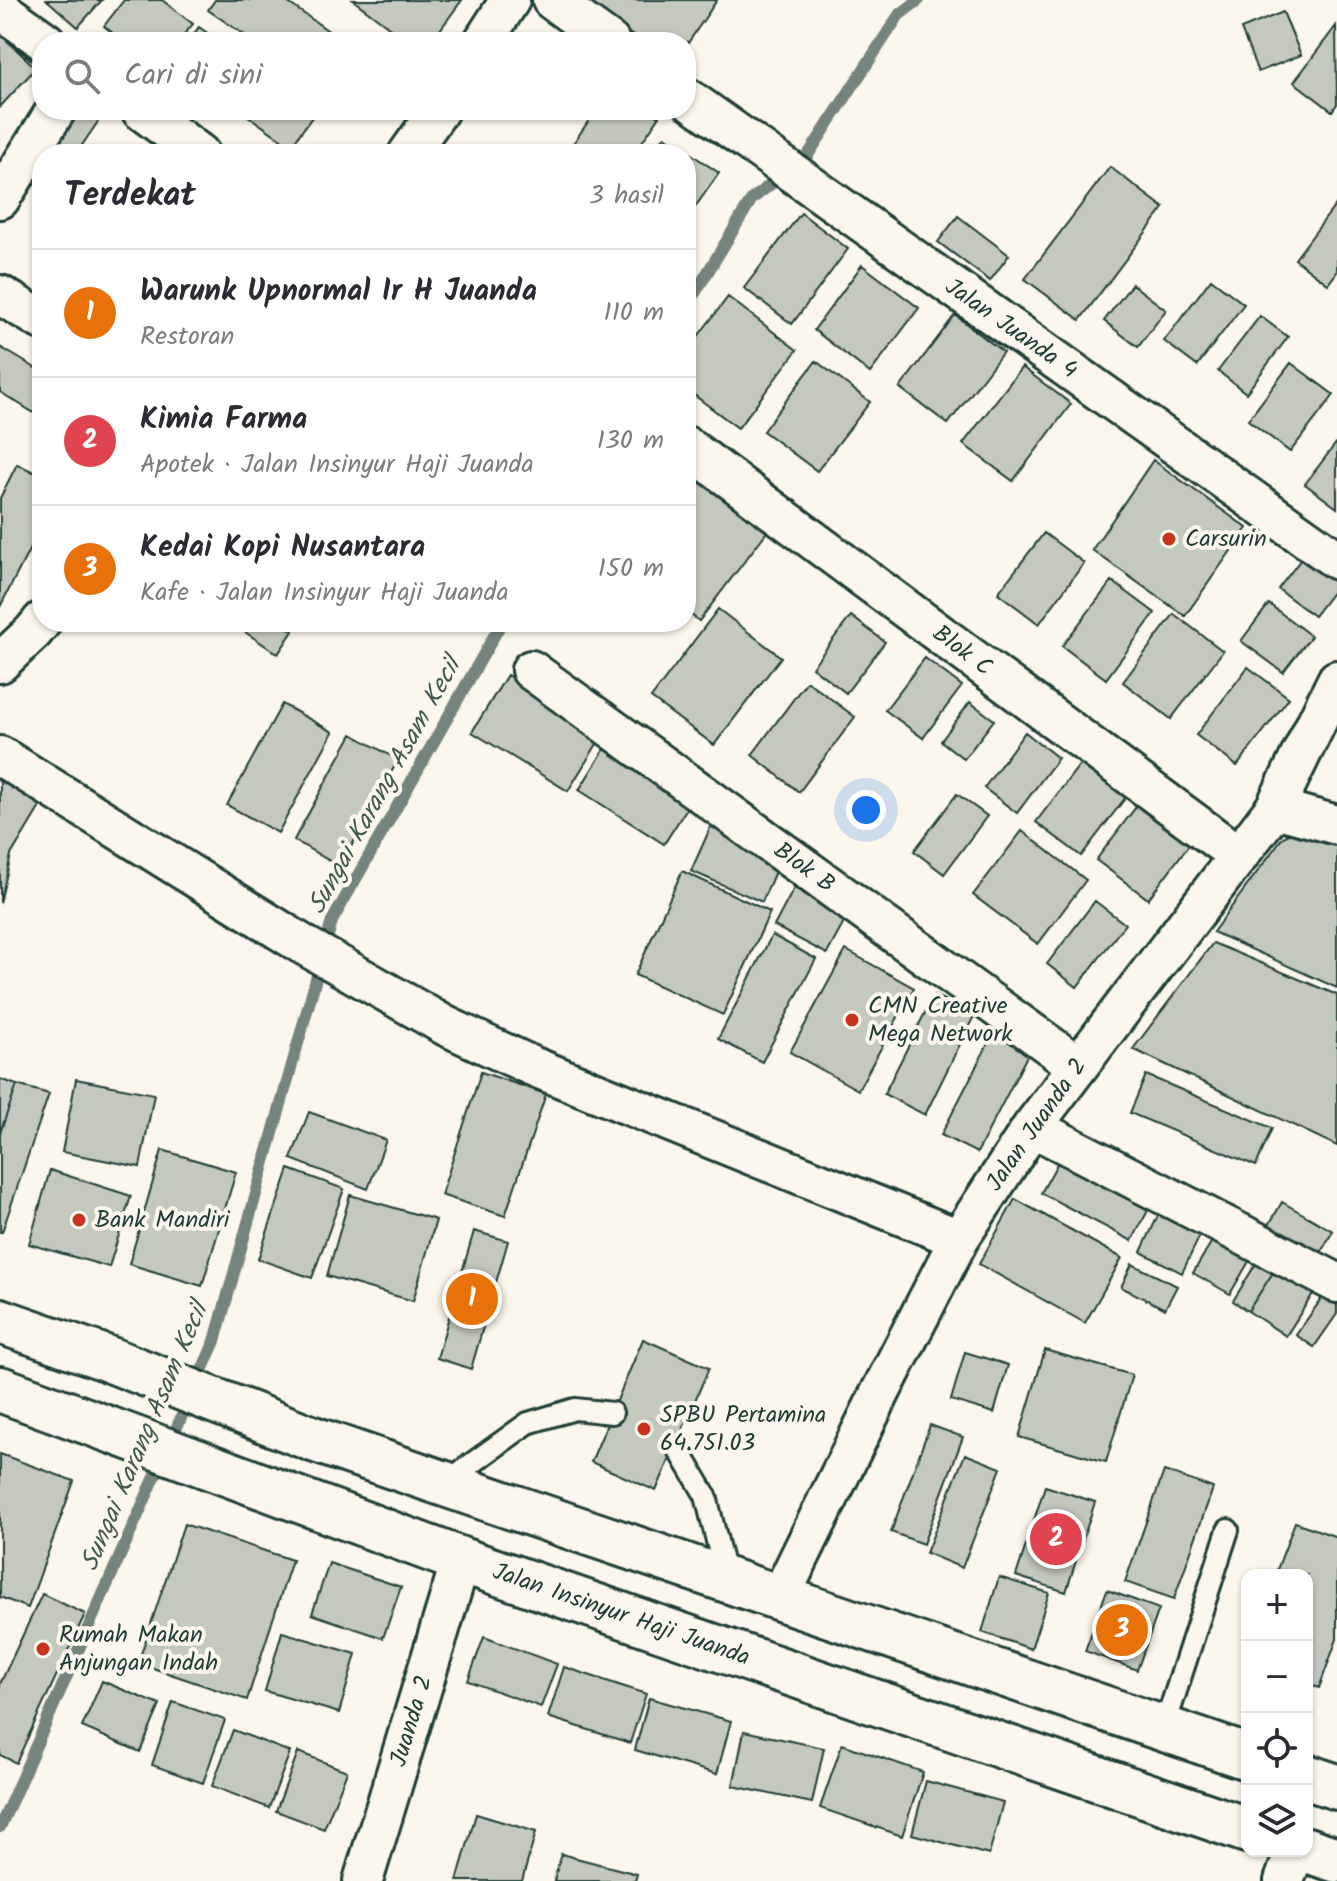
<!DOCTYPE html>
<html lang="id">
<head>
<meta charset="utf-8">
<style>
	body { margin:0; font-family:Kalam,sans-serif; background:#f7f7f7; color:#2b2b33 }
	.controls { position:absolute; right:24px; bottom:24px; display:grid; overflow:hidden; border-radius:16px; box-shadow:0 2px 6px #0004 }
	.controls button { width:72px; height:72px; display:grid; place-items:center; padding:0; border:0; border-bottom:2px solid #e1e1e2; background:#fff; color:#2b2b33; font:40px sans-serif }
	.you { position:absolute; left:866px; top:810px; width:28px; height:28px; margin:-20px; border:6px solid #fff; border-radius:50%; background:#1a73e8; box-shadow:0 0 0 12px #1a73e833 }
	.badge { display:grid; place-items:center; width:52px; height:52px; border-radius:50%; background:#c8321e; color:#fff; font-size:26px; font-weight:700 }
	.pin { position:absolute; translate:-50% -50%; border:4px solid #fff; box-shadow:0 2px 8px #0006 }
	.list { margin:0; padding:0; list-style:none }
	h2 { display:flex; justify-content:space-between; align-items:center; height:104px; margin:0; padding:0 32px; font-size:34px }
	h2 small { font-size:26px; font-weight:400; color:#7c7c81 }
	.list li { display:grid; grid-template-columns:52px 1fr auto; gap:24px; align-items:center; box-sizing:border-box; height:128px; padding:0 32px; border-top:2px solid #e1e1e2 }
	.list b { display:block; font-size:30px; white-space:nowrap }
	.list p { margin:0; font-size:26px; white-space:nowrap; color:#7c7c81 }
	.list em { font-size:26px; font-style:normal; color:#7c7c81 }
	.icon { flex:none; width:44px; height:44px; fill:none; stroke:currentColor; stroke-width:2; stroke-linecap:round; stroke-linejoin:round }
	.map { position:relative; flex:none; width:1337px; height:1881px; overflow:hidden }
	.search { position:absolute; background:#fff; box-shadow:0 2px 6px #0004; left:32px; top:32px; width:664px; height:88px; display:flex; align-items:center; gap:20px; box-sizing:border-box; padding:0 28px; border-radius:32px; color:#7c7c81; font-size:30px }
	.panel { position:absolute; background:#fff; box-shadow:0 2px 6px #0004; left:32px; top:144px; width:664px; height:488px; border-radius:32px }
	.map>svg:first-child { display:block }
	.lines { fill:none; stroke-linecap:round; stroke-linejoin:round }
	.stream { stroke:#74847b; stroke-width:12 }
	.building { fill:#c4c9be; stroke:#1f3d34; stroke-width:2 }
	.service-casing { stroke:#1f3d34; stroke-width:26 }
	.minor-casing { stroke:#1f3d34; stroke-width:44 }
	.trunk-casing { stroke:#1f3d34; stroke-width:50 }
	.service { stroke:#fbf7ec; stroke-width:20 }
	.minor { stroke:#fbf7ec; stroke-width:38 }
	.trunk { stroke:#fbf7ec; stroke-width:44 }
	.poi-dot { fill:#c8321e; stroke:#fbf7ec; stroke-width:3 }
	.labels { text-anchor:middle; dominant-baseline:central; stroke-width:8; stroke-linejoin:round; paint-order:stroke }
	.street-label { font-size:24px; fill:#1f3d34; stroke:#fbf7ec }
	.poi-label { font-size:24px; fill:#1f3d34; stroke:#fbf7ec; text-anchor:start }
	.water-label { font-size:26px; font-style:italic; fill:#425b52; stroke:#fbf7ec }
</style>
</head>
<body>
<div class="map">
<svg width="1337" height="1881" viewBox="0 0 1337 1881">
	<rect width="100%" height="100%" fill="#fbf7ec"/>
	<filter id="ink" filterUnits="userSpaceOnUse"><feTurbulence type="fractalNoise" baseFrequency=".0125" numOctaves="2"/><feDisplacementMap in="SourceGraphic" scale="16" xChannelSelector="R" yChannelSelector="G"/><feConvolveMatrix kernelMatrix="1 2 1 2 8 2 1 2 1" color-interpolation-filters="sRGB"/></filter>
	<g filter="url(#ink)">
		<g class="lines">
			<!-- stream -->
			<path class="stream" d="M 686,308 L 752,199 L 808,155 L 899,15 L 919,0
				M 0,1827 L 215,1341 L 332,921 L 502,622"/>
		</g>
		<!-- building -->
		<path class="building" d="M 47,0 L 102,0 L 78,27 Z
			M 124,0 L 162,0 L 193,24 L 178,42 L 124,42 L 104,26 Z
			M 215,0 L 284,0 L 343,41 L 255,42 L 208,10 Z
			M 353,0 L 462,0 L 431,42 L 409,42 Z
			M 580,0 L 717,0 L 686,46 L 686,42 L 642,42 Z
			M 1283,12 L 1301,55 L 1258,72 L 1241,29 Z
			M 14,20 L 42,43 L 42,69 L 1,34 Z
			M 1336,26 L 1337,104 L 1332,111 L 1294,82 Z
			M 199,27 L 220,42 L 188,42 Z
			M 0,34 L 36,68 L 0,107 Z
			M 67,110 L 106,110 L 76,154 L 60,154 L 44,143 Z
			M 246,110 L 317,110 L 291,146 L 244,113 Z
			M 596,110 L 649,110 L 659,117 L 634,154 L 566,154 Z
			M 665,136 L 719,173 L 686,220 L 686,154 L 652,154 Z
			M 1110,167 L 1164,208 L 1080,320 L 1025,279 Z
			M 1337,203 L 1337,272 L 1328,284 L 1295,259 Z
			M 801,213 L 848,249 L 792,324 L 744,288 Z
			M 958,216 L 1009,255 L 990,281 L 938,242 Z
			M 862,265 L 919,308 L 870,373 L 814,330 Z
			M 1211,279 L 1244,304 L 1197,366 L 1164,341 Z
			M 1132,284 L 1166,310 L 1138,347 L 1104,321 Z
			M 728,297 L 797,350 L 738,428 L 686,389 L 686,352 Z
			M 955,315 L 1003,352 L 948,424 L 900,388 Z
			M 1260,316 L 1288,337 L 1246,393 L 1218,371 Z
			M 0,347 L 42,372 L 42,411 L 39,416 L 0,392 Z
			M 816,361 L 870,402 L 817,471 L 763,431 Z
			M 1291,363 L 1334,395 L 1290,452 L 1248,420 Z
			M 1022,367 L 1071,404 L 1013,481 L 963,444 Z
			M 1337,442 L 1337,508 L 1305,484 Z
			M 1153,460 L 1247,528 L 1185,616 L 1092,550 Z
			M 17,464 L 42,476 L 42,525 L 0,607 L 0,498 Z
			M 686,466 L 769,529 L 699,621 L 686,611 Z
			M 1044,533 L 1084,563 L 1039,624 L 998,593 Z
			M 1305,554 L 1337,579 L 1337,586 L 1314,616 L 1278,589 Z
			M 1112,581 L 1155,613 L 1106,679 L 1062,646 Z
			M 1269,604 L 1311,636 L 1283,672 L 1241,641 Z
			M 718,609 L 781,657 L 714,745 L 651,698 Z
			M 1174,614 L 1223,651 L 1171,719 L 1123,682 Z
			M 851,616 L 885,642 L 846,693 L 812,667 Z
			M 230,622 L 279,622 L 293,631 L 278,654 Z
			M 925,658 L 962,686 L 923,738 L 885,710 Z
			M 1248,667 L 1289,698 L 1237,766 L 1196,735 Z
			M 507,675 L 603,734 L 568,791 L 472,732 Z
			M 807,681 L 855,717 L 799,792 L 752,755 Z
			M 970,702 L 994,720 L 964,759 L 941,741 Z
			M 282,704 L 333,732 L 278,833 L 227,805 Z
			M 1025,732 L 1058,758 L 1017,813 L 984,788 Z
			M 352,734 L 398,760 L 340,867 L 294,840 Z
			M 611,739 L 697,792 L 664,844 L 579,790 Z
			M 1081,763 L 1126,797 L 1081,856 L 1036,822 Z
			M 0,772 L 44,800 L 11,855 L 0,903 Z
			M 957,794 L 987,816 L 944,874 L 914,851 Z
			M 1139,803 L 1191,842 L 1148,899 L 1096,860 Z
			M 712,824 L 782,855 L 762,902 L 691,871 Z
			M 1304,827 L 1337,838 L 1337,988 L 1213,932 L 1283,837 Z
			M 1022,831 L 1086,880 L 1038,944 L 973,895 Z
			M 682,871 L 770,912 L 723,1015 L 635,975 Z
			M 794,888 L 847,917 L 827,954 L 774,926 Z
			M 1095,901 L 1125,924 L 1077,987 L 1047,964 Z
			M 772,935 L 816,959 L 762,1062 L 718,1039 Z
			M 1213,943 L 1337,995 L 1337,1146 L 1133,1049 Z
			M 846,950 L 914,988 L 858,1090 L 790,1052 Z
			M 934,995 L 974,1016 L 925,1115 L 884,1094 Z
			M 993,1034 L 1029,1052 L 977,1153 L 941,1135 Z
			M 481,1072 L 546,1094 L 505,1216 L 441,1195 Z
			M 1146,1075 L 1272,1128 L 1256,1166 L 1130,1113 Z
			M 0,1079 L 17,1085 L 0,1133 Z
			M 76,1079 L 154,1094 L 140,1167 L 62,1152 Z
			M 17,1085 L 49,1094 L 2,1232 L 0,1232 L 0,1133 Z
			M 309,1112 L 386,1140 L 368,1189 L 291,1159 Z
			M 162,1150 L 236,1172 L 202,1286 L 129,1264 Z
			M 1063,1153 L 1153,1201 L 1132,1241 L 1041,1193 Z
			M 289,1169 L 344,1189 L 312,1278 L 258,1259 Z
			M 50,1170 L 131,1196 L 109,1267 L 29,1244 Z
			M 350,1195 L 436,1220 L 413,1301 L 327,1276 Z
			M 1015,1199 L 1122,1258 L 1085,1323 L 979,1264 Z
			M 1282,1202 L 1333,1231 L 1317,1259 L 1266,1230 Z
			M 1163,1205 L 1205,1225 L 1182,1273 L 1141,1252 Z
			M 474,1231 L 508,1241 L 471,1369 L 437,1358 Z
			M 1218,1231 L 1255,1251 L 1230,1294 L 1193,1273 Z
			M 1260,1257 L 1276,1268 L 1248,1311 L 1233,1301 Z
			M 1132,1264 L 1177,1286 L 1165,1309 L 1121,1287 Z
			M 1276,1268 L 1314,1292 L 1286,1336 L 1248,1311 Z
			M 1327,1291 L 1337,1298 L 1337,1314 L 1314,1347 L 1296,1335 Z
			M 643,1339 L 709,1368 L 656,1491 L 591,1462 Z
			M 1045,1350 L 1132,1375 L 1106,1462 L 1019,1437 Z
			M 965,1352 L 1008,1365 L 994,1413 L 951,1400 Z
			M 930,1425 L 963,1437 L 923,1544 L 891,1532 Z
			M 0,1454 L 74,1481 L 28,1608 L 0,1597 Z
			M 965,1454 L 1001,1468 L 962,1568 L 926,1553 Z
			M 1164,1471 L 1213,1488 L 1174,1599 L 1125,1582 Z
			M 1045,1486 L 1095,1502 L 1066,1592 L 1016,1576 Z
			M 1295,1522 L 1337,1537 L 1337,1639 L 1319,1688 L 1307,1683 L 1307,1575 L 1275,1575 Z
			M 184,1524 L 292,1560 L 247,1700 L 138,1663 Z
			M 329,1563 L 401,1587 L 383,1638 L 312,1614 Z
			M 999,1577 L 1049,1593 L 1031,1649 L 982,1632 Z
			M 1107,1590 L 1159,1609 L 1137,1670 L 1085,1651 Z
			M 42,1594 L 85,1614 L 16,1763 L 0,1755 L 0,1684 Z
			M 282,1632 L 356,1654 L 339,1713 L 265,1691 Z
			M 484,1637 L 557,1664 L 541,1707 L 468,1681 Z
			M 564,1667 L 646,1694 L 630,1743 L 548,1717 Z
			M 102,1681 L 160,1705 L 140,1752 L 82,1727 Z
			M 649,1698 L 731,1721 L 717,1774 L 635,1750 Z
			M 173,1702 L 225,1720 L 203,1783 L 152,1765 Z
			M 233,1730 L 290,1752 L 269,1808 L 212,1786 Z
			M 744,1731 L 824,1748 L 812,1803 L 733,1786 Z
			M 842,1744 L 923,1772 L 902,1836 L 820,1808 Z
			M 298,1752 L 347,1771 L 324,1829 L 276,1811 Z
			M 926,1781 L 1003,1802 L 989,1855 L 912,1834 Z
			M 476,1814 L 536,1832 L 522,1881 L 457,1881 Z
			M 561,1854 L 637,1874 L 635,1881 L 554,1881 Z"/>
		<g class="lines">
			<!-- service casing -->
			<g class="service-casing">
				<path id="service" d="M 676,1445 L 706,1496 L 726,1578
					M 445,1483 L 528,1423 L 575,1409 L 612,1413
					M 1164,1728 L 1228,1530"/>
			</g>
			<!-- minor casing -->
			<g class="minor-casing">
				<path id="minor" d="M 552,0 L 610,42
					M 0,9 L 46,42
					M 483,42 L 510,0
					M 686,97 L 1337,560
					M 141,110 L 200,154
					M 408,154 L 439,110
					M 0,199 L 56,110
					M 0,295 L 42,320
					M 686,446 L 1239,856
					M 0,663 L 33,632 L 42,621
					M 531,670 L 1078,1066
					M 0,756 L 302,944 L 446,1026 L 532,1066 L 959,1239
					M 1275,808 L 1337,825
					M 1032,1127 L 1337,1283
					M 780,1597 L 881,1391 L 959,1239 L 1032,1127 L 1275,808 L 1337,680
					M 363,1881 L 461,1560
					M 1284,1881 L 1295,1851"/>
			</g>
			<!-- trunk casing -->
			<g class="trunk-casing">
				<path id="trunk" d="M 0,1321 L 103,1357 L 313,1439 L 1247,1757
					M 0,1389 L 461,1560 L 1247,1830
					M 1307,1777 L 1337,1787
					M 1307,1850 L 1337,1860"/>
			</g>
			<!-- service -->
			<use href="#service" class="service"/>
			<!-- minor -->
			<use href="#minor" class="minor"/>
			<!-- trunk -->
			<use href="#trunk" class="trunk"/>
		</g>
	</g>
	<!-- markers -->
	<g class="poi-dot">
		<circle cx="1169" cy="539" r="8"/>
		<circle cx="852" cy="1020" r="8"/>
		<circle cx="79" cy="1220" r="8"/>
		<circle cx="644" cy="1429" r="8"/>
		<circle cx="43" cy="1649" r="8"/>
	</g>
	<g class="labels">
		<!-- street labels -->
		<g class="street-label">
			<text transform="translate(1011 329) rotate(35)">Jalan Juanda 4</text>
			<text transform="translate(962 651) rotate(37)">Blok C</text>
			<text transform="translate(804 868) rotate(36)">Blok B</text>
			<text transform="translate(1037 1125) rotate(-55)">Jalan Juanda 2</text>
			<text transform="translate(621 1615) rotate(19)">Jalan Insinyur Haji Juanda</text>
			<text transform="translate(412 1721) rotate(-73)">Juanda 2</text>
		</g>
		<!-- poi labels -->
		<g class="poi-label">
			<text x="1185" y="539">Carsurin</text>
			<text x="868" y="1006">CMN Creative<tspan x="868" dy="28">Mega Network</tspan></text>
			<text x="95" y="1220">Bank Mandiri</text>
			<text x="660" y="1415">SPBU Pertamina<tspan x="660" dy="28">64.751.03</tspan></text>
			<text x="59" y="1635">Rumah Makan<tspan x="59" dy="28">Anjungan Indah</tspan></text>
		</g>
		<!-- water labels -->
		<g class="water-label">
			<text transform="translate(385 786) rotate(-61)">Sungai Karang Asam Kecil</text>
			<text transform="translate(145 1437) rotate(-67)">Sungai Karang Asam Kecil</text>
		</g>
	</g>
</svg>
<div class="controls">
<button>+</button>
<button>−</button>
<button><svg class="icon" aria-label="locate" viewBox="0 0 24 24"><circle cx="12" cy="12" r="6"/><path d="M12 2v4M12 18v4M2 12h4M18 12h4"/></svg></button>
<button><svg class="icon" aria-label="layers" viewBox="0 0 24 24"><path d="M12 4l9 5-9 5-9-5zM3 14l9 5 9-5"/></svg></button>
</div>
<div class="you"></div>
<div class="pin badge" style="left:472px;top:1299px;background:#e8710a">1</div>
<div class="pin badge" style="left:1056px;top:1539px;background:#e0444e">2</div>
<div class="pin badge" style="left:1122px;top:1630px;background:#e8710a">3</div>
<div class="search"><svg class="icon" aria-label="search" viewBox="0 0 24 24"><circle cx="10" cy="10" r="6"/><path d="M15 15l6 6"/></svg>Cari di sini</div>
<section class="panel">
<h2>Terdekat<small>3 hasil</small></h2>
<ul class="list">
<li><span class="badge" style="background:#e8710a">1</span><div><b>Warunk Upnormal Ir H Juanda</b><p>Restoran</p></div><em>110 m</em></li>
<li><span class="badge" style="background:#e0444e">2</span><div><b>Kimia Farma</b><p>Apotek · Jalan Insinyur Haji Juanda</p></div><em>130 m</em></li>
<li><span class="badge" style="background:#e8710a">3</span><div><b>Kedai Kopi Nusantara</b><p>Kafe · Jalan Insinyur Haji Juanda</p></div><em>150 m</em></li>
</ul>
</section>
</div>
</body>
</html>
